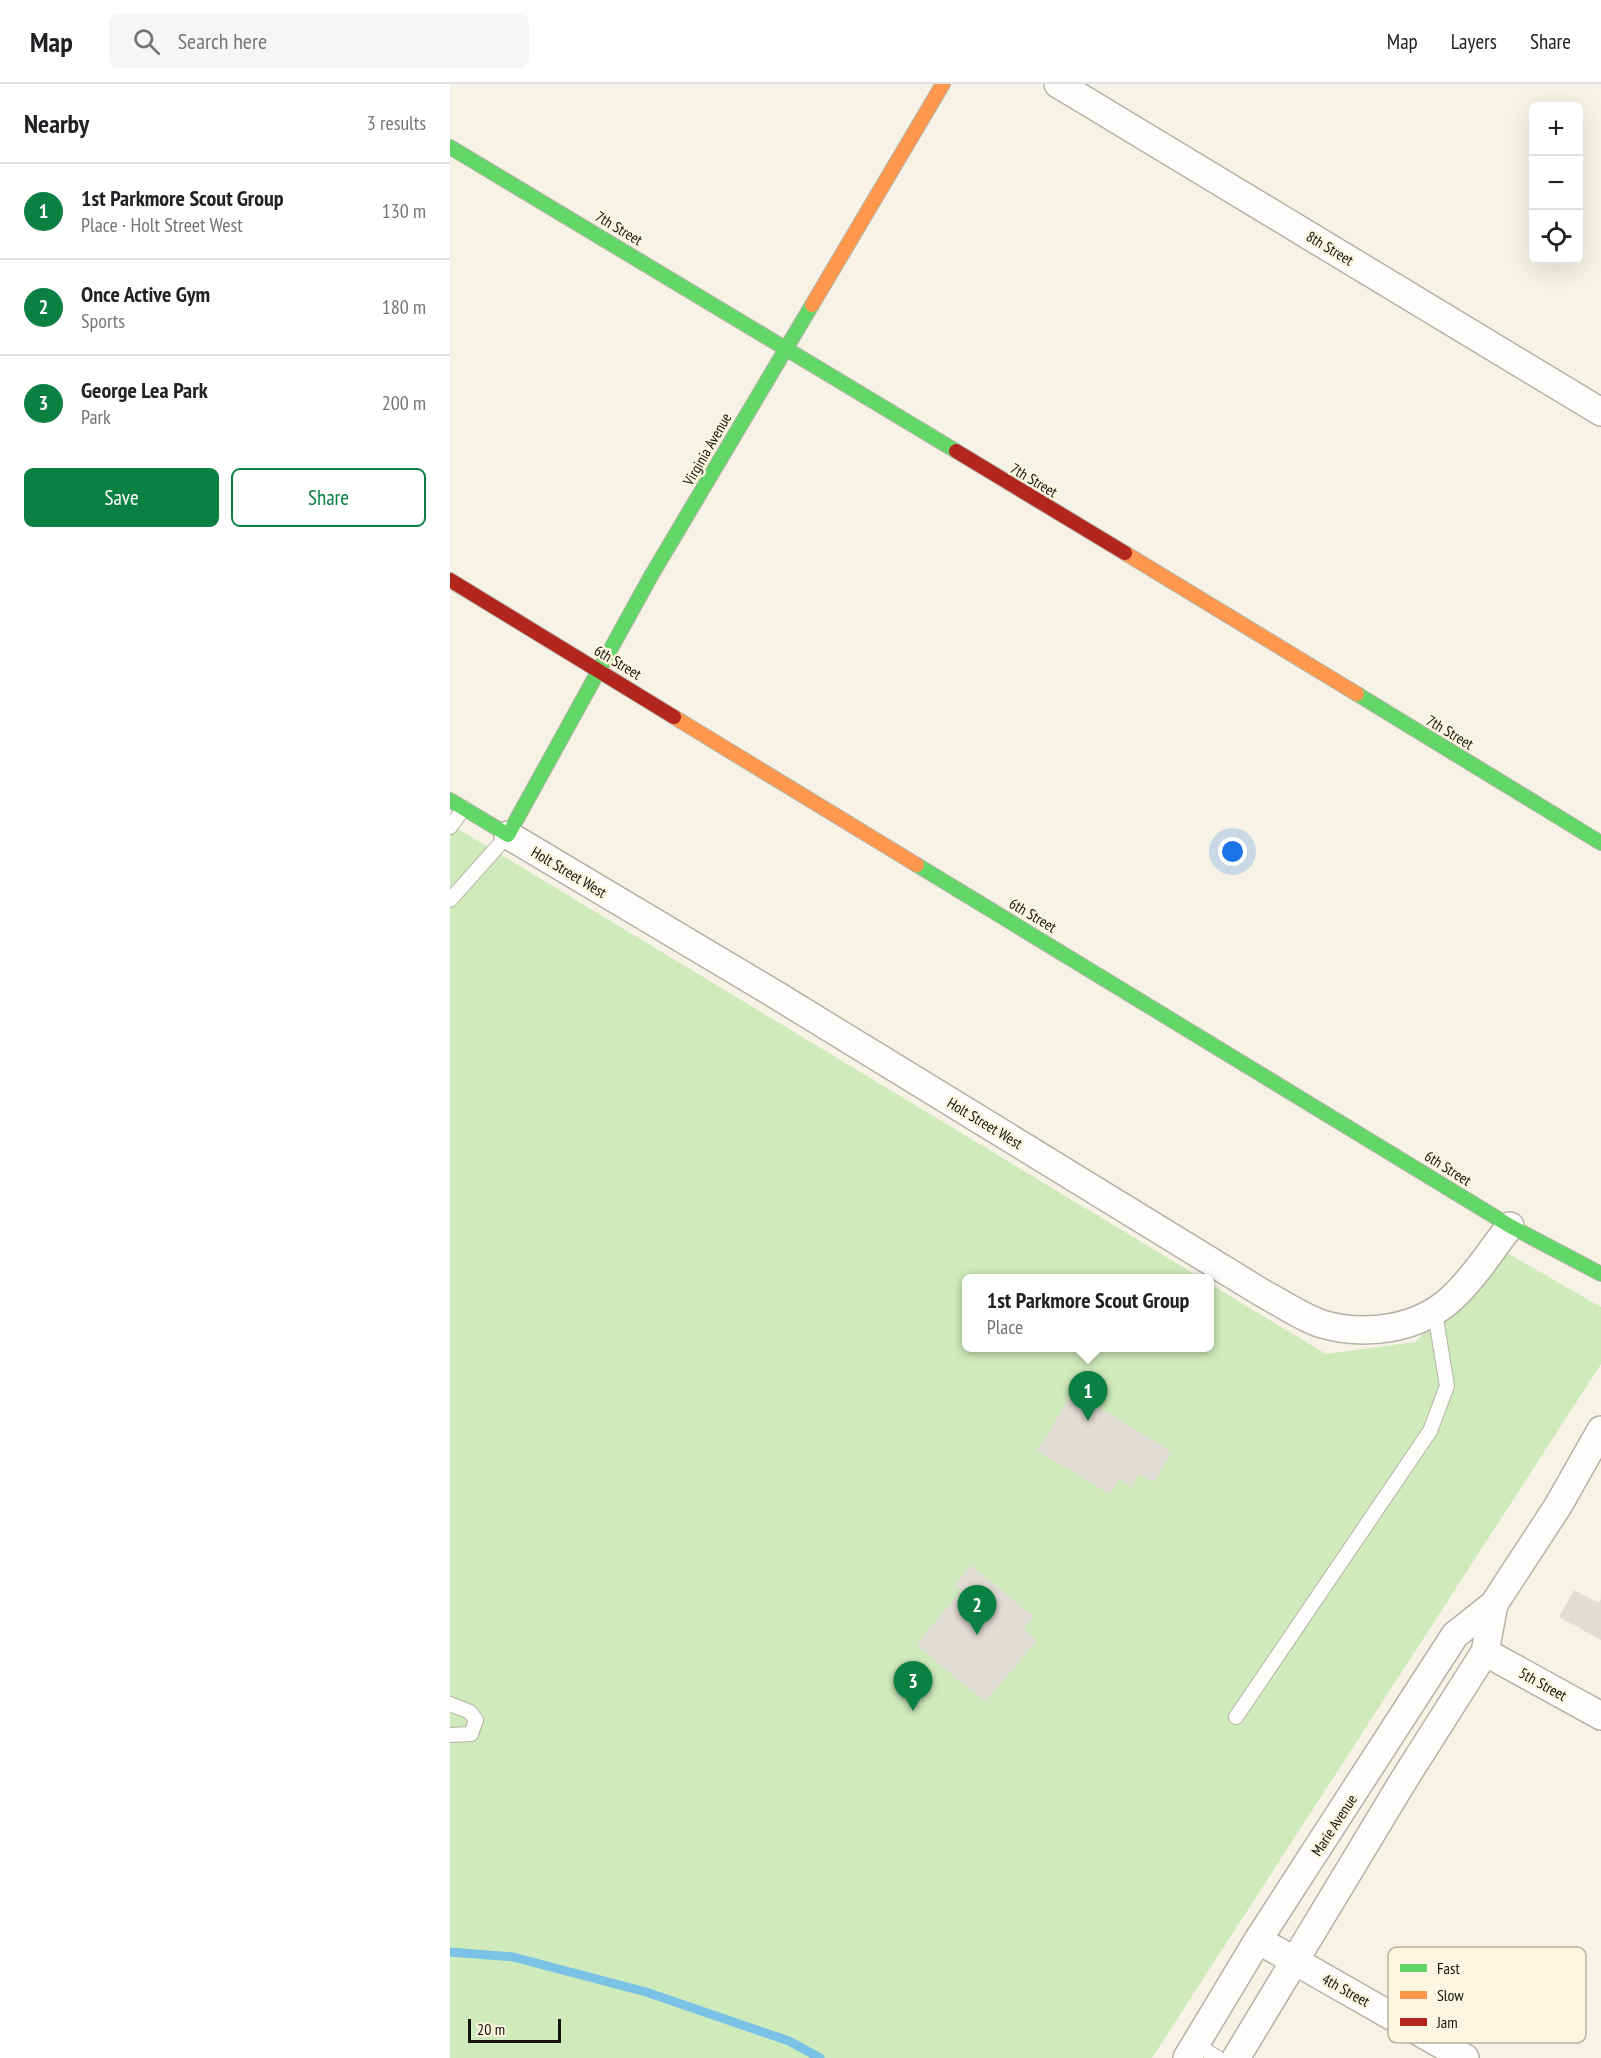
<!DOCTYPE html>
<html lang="en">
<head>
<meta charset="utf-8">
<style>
	body { margin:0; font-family:"PT Sans Narrow",sans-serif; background:#f6f6f6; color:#202124 }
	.controls { position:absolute; right:18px; top:18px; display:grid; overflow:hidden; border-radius:9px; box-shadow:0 6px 24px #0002 }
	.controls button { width:54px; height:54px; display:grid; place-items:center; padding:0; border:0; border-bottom:2px solid #e0e0e0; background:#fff; color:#202124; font:30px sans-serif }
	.scale { position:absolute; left:18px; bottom:15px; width:93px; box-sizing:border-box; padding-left:6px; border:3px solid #16140c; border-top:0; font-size:16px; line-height:21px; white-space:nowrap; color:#16140c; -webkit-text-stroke:4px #fcf5df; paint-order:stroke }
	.you { position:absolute; left:783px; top:768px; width:21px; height:21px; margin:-15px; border:4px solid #fff; border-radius:50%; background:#1a73e8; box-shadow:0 0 0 9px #1a73e833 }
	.badge { display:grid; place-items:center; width:39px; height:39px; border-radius:50%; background:#0b8043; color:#fff; font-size:20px; font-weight:700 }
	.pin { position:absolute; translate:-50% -50px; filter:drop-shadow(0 2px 3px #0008) }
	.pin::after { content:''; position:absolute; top:32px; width:21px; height:18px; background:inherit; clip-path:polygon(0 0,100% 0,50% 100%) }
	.popup { position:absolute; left:512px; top:1190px; width:252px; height:78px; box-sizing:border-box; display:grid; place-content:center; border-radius:9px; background:#fff; filter:drop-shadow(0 2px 4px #0005); font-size:20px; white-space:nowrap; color:#757577 }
	.popup b { font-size:22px; color:#202124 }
	.popup::after { content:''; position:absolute; left:50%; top:100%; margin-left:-12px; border:12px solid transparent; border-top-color:#fff }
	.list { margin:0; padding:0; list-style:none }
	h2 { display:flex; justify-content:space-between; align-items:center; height:78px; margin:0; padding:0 24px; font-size:26px }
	h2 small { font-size:20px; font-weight:400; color:#757577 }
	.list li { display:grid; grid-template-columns:39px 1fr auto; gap:18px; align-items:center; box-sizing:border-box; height:96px; padding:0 24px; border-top:2px solid #e0e0e0 }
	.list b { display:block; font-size:22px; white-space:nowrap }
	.list p { margin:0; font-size:20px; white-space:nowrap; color:#757577 }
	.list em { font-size:20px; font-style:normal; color:#757577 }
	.actions { display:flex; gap:12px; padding:18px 24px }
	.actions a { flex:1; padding:14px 0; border:2px solid #0b8043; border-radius:9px; text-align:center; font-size:21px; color:#0b8043 }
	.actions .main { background:#0b8043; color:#fff }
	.icon { flex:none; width:33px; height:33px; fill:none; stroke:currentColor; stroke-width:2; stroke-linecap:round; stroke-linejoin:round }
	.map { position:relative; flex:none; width:1151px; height:1974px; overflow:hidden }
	header { display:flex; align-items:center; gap:36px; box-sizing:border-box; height:84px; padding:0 30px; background:#fff; border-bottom:2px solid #e0e0e0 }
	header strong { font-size:28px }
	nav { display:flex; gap:33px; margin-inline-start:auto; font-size:21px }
	.search { width:420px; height:54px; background:#f6f6f6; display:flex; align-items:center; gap:15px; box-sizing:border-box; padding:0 21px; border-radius:9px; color:#757577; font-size:22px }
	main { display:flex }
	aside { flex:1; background:#fff }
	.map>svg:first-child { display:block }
	.green { fill:#cfebbb }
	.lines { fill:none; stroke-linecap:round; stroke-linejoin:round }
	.stream { stroke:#7ac2e6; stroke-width:9 }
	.building { fill:#e2dcd6 }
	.lane-casing { stroke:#b5b2a8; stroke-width:16 }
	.street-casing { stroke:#b5b2a8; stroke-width:30 }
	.fast-casing { stroke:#b5b2a8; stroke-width:16 }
	.slow-casing { stroke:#b5b2a8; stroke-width:16 }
	.jam-casing { stroke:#b5b2a8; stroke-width:16 }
	.lane { stroke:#fefdfb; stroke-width:14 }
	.street { stroke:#fefdfb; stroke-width:27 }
	.fast { stroke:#63d668; stroke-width:14 }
	.slow { stroke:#ff974d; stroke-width:14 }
	.jam { stroke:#b3261e; stroke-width:14 }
	.labels { text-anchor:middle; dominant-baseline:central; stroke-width:5; stroke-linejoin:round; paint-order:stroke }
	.street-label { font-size:15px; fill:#16140c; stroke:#fcf5df }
	.key { fill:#fcf5df; stroke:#b7b2a0; stroke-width:1.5 }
	.key-label { font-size:16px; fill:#16140c }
</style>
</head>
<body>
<header>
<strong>Map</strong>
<div class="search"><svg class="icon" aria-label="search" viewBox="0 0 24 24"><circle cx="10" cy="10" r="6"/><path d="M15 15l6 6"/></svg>Search here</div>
<nav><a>Map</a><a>Layers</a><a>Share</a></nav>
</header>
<main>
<aside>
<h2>Nearby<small>3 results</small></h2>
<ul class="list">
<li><span class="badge">1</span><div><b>1st Parkmore Scout Group</b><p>Place · Holt Street West</p></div><em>130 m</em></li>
<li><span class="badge">2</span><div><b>Once Active Gym</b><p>Sports</p></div><em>180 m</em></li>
<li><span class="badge">3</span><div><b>George Lea Park</b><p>Park</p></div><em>200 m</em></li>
</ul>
<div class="actions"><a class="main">Save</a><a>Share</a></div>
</aside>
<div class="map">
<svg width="1151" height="1974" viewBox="0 0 1151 1974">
	<rect width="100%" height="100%" fill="#f6f2e5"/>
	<!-- green -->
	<path class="green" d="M 0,740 L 751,1194 L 516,1194 L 516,1264 L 760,1264 L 760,1200 L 876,1270 L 965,1258 L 1057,1169 L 1151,1223 L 1151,1280 L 702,1974 L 0,1974 Z"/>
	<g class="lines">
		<!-- stream -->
		<path class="stream" d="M 0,1868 L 63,1873 L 196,1908 L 339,1957 L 370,1974"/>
	</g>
	<!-- building -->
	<path class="building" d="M 623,1308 L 722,1368 L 704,1398 L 689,1390 L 681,1403 L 669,1395 L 660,1410 L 587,1367 Z
		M 521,1481 L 584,1533 L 574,1545 L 587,1557 L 535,1618 L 466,1561 L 511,1507 L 504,1501 Z
		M 1124,1506 L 1149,1519 L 1151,1515 L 1151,1556 L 1109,1533 Z"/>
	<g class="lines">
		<!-- lane casing -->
		<g class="lane-casing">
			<path id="lane" d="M 0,743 L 14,724
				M 0,816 L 58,751
				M 0,1620 L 20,1628 L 26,1636 L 21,1650 L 0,1651
				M 786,1633 L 980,1347 L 997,1302 L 985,1229
				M 745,1960 L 768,1974"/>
		</g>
		<!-- street casing -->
		<g class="street-casing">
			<path id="street" d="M 608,0 L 1151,328
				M 58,751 L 323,909 L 814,1210 C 833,1220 853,1234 872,1240 C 916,1253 969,1245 1002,1214 C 1024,1194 1042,1165 1060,1142
				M 1035,1568 L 1151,1632
				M 808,1856 L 1015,1974
				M 737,1974 L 808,1856 L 1005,1551 L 1044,1520 L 1108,1422 L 1151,1346
				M 786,1974 L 955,1694 L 1035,1568 L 1044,1520"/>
		</g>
		<!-- fast casing -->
		<g class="fast-casing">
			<path id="fast" d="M 0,63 L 506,367
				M 907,610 L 1151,759
				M 0,716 L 58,751 L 201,492 L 362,221
				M 467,781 L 1060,1142 L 1151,1190"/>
		</g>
		<!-- slow casing -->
		<g class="slow-casing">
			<path id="slow" d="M 362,221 L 493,0
				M 675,469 L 907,610
				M 224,633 L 467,781"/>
		</g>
		<!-- jam casing -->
		<g class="jam-casing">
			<path id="jam" d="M 506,367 L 675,469
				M 0,496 L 224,633"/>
		</g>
		<!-- lane -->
		<use href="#lane" class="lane"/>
		<!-- street -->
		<use href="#street" class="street"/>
		<!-- fast -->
		<use href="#fast" class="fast"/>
		<!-- slow -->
		<use href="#slow" class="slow"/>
		<!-- jam -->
		<use href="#jam" class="jam"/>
	</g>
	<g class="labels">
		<!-- street labels -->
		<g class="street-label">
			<text transform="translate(169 144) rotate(31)">7th Street</text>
			<text transform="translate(880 164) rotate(31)">8th Street</text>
			<text transform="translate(257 365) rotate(-60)">Virginia Avenue</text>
			<text transform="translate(584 396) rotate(31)">7th Street</text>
			<text transform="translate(168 578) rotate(31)">6th Street</text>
			<text transform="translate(1000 648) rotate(31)">7th Street</text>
			<text transform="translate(119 788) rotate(31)">Holt Street West</text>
			<text transform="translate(583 831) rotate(31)">6th Street</text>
			<text transform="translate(535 1039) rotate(31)">Holt Street West</text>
			<text transform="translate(998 1084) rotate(32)">6th Street</text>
			<text transform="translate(1093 1600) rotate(29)">5th Street</text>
			<text transform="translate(884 1741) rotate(-57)">Marie Avenue</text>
			<text transform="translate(896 1906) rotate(29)">4th Street</text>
		</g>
	</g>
	<!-- legend -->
	<rect x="938" y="1863" width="198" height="96" rx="9" class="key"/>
	<rect x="950" y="1880" width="27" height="8" fill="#63d668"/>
	<rect x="950" y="1907" width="27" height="8" fill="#ff974d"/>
	<rect x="950" y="1934" width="27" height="8" fill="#b3261e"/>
	<g class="key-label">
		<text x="987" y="1890">Fast</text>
		<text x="987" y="1917">Slow</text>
		<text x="987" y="1944">Jam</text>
	</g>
</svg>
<div class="controls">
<button>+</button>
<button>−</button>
<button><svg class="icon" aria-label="locate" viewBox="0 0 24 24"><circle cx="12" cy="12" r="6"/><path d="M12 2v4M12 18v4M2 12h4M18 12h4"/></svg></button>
</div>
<div class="scale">20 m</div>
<div class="you"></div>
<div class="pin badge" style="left:638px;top:1337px">1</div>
<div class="popup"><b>1st Parkmore Scout Group</b>Place</div>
<div class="pin badge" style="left:527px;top:1551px">2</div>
<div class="pin badge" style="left:463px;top:1627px">3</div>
</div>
</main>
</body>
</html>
